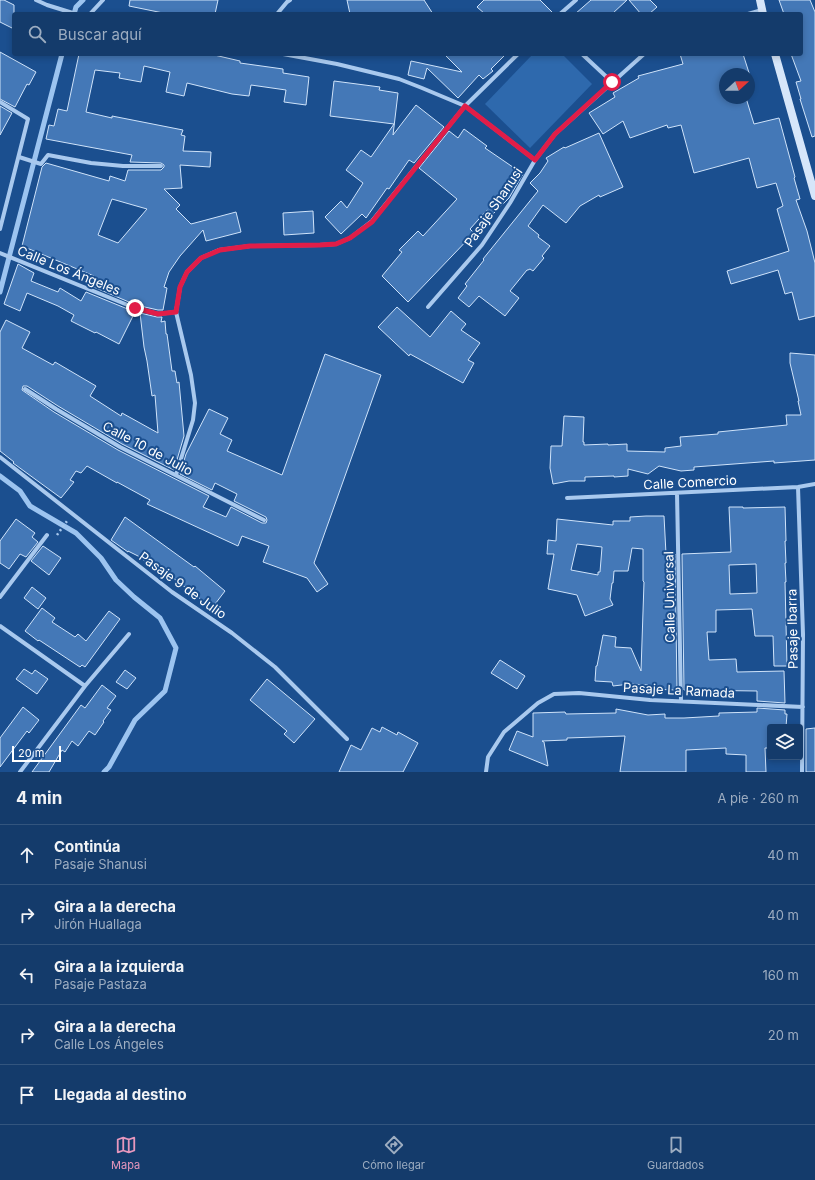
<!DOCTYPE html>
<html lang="es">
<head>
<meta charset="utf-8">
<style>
	body { margin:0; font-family:Inter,sans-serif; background:#1d4271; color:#f1f3f6 }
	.controls { position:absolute; right:12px; bottom:12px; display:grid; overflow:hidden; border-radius:4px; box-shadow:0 2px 6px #0003 }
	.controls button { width:36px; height:36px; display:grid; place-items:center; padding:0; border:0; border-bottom:1px solid #33557e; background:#143b6b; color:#f1f3f6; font:20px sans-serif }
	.compass { position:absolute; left:719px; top:68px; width:36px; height:36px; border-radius:50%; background:#143b6b; box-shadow:0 2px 6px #0003; rotate:69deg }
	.scale { position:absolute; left:12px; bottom:10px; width:49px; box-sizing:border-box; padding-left:4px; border:2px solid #fff; border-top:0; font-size:11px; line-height:14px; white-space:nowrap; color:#fff; -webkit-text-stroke:3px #1b4f8f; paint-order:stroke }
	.stop { position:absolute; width:12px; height:12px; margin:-9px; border:3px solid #e11d48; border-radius:50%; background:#fff }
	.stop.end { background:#e11d48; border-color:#fff; box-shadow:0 1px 4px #0008 }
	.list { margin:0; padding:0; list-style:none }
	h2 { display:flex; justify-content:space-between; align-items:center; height:52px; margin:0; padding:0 16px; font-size:17px }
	h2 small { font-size:13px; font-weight:400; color:#9dadc1 }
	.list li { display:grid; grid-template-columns:26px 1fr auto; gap:12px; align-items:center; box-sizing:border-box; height:60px; padding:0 16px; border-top:1px solid #33557e }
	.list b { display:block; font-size:15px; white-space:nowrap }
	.list p { margin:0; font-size:13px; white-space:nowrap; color:#9dadc1 }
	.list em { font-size:13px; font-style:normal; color:#9dadc1 }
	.icon { flex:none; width:22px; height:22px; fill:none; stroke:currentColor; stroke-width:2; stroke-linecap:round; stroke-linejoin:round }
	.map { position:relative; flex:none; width:815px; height:772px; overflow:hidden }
	.search { position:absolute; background:#143b6b; box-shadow:0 2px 6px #0003; left:12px; right:12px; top:12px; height:44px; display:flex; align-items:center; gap:10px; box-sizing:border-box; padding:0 14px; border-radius:4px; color:#9dadc1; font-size:15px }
	.sheet { height:352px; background:#143b6b }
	nav { display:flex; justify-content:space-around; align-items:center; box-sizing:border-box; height:56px; border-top:1px solid #33557e; background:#143b6b; font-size:11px; color:#9dadc1 }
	nav a { display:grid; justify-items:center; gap:2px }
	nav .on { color:#e797bd }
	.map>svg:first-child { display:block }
	.green { fill:#2e69ad }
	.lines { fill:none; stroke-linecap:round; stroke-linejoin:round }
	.stream { stroke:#9cc4f0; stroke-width:5 }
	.building { fill:#4478b7; stroke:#cfe3fa; fill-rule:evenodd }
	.path { stroke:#a9c9ee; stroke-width:2.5; stroke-dasharray:2 3; stroke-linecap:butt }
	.street { stroke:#a9c9ee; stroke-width:4 }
	.secondary { stroke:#d6e6fa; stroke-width:8 }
	.route { stroke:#e11d48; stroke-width:5 }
	.labels { text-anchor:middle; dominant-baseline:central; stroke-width:4; stroke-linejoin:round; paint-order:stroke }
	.street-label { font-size:13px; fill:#fff; stroke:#1b4f8f }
</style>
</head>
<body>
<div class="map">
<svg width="815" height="772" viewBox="0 0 815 772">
	<rect width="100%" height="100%" fill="#1b4f8f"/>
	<!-- green -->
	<path class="green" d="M 533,54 L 562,54 L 592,84 L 530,148 L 485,104 Z"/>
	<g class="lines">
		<!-- stream -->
		<path class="stream" d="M 74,14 L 76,7 L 83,0
			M 0,292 L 62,54
			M 0,476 L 20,491 L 30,506 L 76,533 L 101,558 L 116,580 L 134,597 L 160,618 L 176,648 L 165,691 L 135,720 L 109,767 L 104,772"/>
	</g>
	<!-- building -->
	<path class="building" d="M 0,0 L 4,0 L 14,5 L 14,29 L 0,22 Z
		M 130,0 L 218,0 L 215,14 L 168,14 L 129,6 Z
		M 347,0 L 424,0 L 433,14 L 350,14 Z
		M 484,0 L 540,0 L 554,14 L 485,14 L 477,7 Z
		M 591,0 L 627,0 L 612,14 L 575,14 Z
		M 629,0 L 650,0 L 657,7 L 649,14 L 641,14 Z
		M 779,0 L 810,0 L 815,12 L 815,136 L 812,137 L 800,99 L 801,99 L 796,82 L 801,81 L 791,54 L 801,54 L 801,14 L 784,14 Z
		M 0,52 L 36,72 L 29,85 L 27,84 L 15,107 L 0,99 Z
		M 79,54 L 210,54 L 240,61 L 240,63 L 283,69 L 283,73 L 309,77 L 306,105 L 284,102 L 286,90 L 251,85 L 249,96 L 232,94 L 187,83 L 184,96 L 166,92 L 170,72 L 144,66 L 141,82 L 119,78 L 120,73 L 95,70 L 86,112 L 112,118 L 112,116 L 183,130 L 181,135 L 185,136 L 183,151 L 211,152 L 210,167 L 180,165 L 182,188 L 164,189 L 180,205 L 176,209 L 191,224 L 236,212 L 241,232 L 206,241 L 203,230 L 180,256 L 169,272 L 164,287 L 167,288 L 163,310 L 158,310 L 136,305 L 89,285 L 94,276 L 22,246 L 42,167 L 46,163 L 109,181 L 110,176 L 125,181 L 128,170 L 161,170 L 164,167 L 164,165 L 161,163 L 130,162 L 132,155 L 46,139 L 49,125 L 54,126 L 58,109 L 67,111 ZM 112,199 L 147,209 L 118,243 L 98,235 Z
		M 444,54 L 506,54 L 491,69 L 493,71 L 483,79 L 479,75 L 458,98 L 427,68 L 424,79 L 408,75 L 411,61 L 462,72 Z
		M 680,54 L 743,54 L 751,79 L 749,79 L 749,74 L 725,74 L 725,98 L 746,98 L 754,124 L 779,118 L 795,177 L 794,178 L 800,199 L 796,200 L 807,231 L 815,263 L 815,316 L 799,320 L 792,292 L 785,294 L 778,270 L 731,284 L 727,271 L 789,251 L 777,209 L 783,206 L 776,183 L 757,188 L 749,158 L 694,173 L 681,125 L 668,128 L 667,125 L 630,138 L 623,121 L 603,134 L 589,113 L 615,97 L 613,93 L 639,78 L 638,76 L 683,64 Z
		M 334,81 L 380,87 L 379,90 L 398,93 L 393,135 L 416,105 L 444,127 L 414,163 L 409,160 L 389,189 L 387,188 L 366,218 L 362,214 L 341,234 L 325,217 L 341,201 L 347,208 L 363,183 L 346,170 L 361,150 L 371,157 L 394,124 L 330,116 Z
		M 0,106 L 12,113 L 0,135 Z
		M 464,129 L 487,146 L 485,148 L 523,174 L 509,198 L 493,214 L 487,210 L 470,229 L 474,233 L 408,302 L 382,276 L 402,252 L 399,250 L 418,231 L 423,236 L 457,199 L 419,168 L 449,131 L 458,138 Z
		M 599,133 L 623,187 L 600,197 L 599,195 L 580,206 L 566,223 L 543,205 L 528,226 L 539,235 L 538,237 L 550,246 L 542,256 L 544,258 L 533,271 L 530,269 L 528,270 L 527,270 L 510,291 L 519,298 L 505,316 L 479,296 L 469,307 L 458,298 L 467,286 L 465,284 L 484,260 L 483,259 L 538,191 L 530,183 L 540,173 L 548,161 L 546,158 L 564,147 L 565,148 Z
		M 313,211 L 314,233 L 284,235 L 283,213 Z
		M 18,264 L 34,273 L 31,281 L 58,292 L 60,288 L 81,301 L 86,292 L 135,312 L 119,344 L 96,332 L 95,333 L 71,321 L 74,315 L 58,306 L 27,293 L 20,311 L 4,304 Z
		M 397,307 L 430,337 L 451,311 L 466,324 L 461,330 L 480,343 L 468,360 L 474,363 L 463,383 L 410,354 L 409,356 L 378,327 Z
		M 140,313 L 157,317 L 162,317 L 161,322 L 165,321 L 166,334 L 167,334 L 172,371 L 175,371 L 177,383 L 179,382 L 184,436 L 174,470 L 122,444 L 58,406 L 27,386 L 23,386 L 22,390 L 54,412 L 118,450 L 209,496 L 203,507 L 226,517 L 231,507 L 262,523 L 266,523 L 267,520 L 266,517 L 234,501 L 237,494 L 215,483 L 212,490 L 180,474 L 186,454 L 209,409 L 228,418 L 220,434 L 232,440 L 227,451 L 282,475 L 325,354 L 381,375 L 314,563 L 328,584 L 317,592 L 307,578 L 263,562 L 269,546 L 242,536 L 238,546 L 147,504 L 150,500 L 117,482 L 117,483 L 87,466 L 81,473 L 76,471 L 70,480 L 74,482 L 61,498 L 13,463 L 14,462 L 0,451 L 0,332 L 6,320 L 30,332 L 22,348 L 53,365 L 55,362 L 96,386 L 90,396 L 121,416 L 122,413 L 158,433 L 155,395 L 152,396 L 147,361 L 144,347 Z
		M 790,353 L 815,355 L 815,460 L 774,463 L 774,461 L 694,467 L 694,470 L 681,471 L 659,466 L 648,474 L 628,469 L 628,476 L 614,477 L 614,476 L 585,477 L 585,481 L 569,481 L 553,484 L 550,468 L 551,446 L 562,446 L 564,416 L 584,417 L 583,442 L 584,442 L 584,445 L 608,444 L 608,445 L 627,444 L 627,451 L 665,452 L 665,448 L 681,446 L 680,437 L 718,434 L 718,432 L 787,425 L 786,415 L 801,415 L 798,401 L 799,401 L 790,363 Z
		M 729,507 L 743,507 L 743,508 L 785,507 L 786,541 L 785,541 L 786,563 L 785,563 L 786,582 L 785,582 L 787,666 L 774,666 L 773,636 L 755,636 L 752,609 L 716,610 L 716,632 L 707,632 L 709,660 L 736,659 L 737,672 L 784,671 L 785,703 L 757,701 L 757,691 L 684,690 L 682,554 L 731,552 ZM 756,564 L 757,593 L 730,594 L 729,565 Z
		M 646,516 L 664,516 L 666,554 L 675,554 L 677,690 L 648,689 L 648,685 L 630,684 L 613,686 L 612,682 L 595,681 L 596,666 L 597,666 L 603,635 L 616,637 L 615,647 L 631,648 L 641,671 L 644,582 L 643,581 L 643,549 L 632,548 L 628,571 L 614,571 L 613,583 L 612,583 L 610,599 L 613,605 L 585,616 L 577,595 L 548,589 L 554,554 L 547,554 L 548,540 L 556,541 L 557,519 L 613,525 L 613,521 L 630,521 L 630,517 ZM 577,544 L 602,547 L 600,572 L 598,572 L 598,575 L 571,570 Z
		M 125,517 L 194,567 L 195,566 L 225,591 L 212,608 L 172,577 L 169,581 L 158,573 L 159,572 L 138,556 L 128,551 L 128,552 L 111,540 Z
		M 16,519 L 35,533 L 32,537 L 38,542 L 26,557 L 20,554 L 9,569 L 0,563 L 0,541 Z
		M 43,546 L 61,558 L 49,575 L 31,561 Z
		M 32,587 L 46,598 L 38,609 L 24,598 Z
		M 42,608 L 55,618 L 52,622 L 75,637 L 78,634 L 86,641 L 109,611 L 120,619 L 85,667 L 82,665 L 80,667 L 39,640 L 38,641 L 25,631 Z
		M 500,660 L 525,676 L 517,689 L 491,673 Z
		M 24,669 L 32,674 L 35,670 L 48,679 L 37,694 L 16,679 Z
		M 125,670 L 136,678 L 127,689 L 116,682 Z
		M 267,679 L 315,719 L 294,743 L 284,734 L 287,731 L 250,700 Z
		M 102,685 L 116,696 L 107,708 L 111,710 L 103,721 L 104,722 L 95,735 L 89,731 L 78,746 L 72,741 L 65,752 L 62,750 L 49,772 L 32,772 L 81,705 L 85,708 Z
		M 23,707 L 39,720 L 29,733 L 27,731 L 0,767 L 0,738 Z
		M 757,708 L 785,710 L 785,714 L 787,714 L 786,727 L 770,727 L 770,748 L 765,748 L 766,772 L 746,772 L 746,755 L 726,754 L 726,748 L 686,750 L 686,772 L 620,772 L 625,736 L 567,738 L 567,740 L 542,741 L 544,742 L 548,766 L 509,750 L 517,731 L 533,737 L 533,713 L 565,712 L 566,714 L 616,713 L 616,709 L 648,715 L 665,714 L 665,718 L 684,718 L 719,716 L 719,713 L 757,712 Z
		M 382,727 L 397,735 L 398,732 L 418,743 L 403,772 L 339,772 L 351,745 L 361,750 L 372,728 L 380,732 Z
		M 815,728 L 815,772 L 806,772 L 806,729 Z"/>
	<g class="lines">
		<!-- path -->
		<path class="path" d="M 57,535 L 67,521"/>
		<!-- street -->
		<path class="street" d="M 36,0 L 47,5 L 76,14
			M 90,14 L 103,0
			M 277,14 L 287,2 L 290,0
			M 560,14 L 576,0
			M 748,14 L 762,10
			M 283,54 L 337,64 L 399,79 L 422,88 L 465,106 L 535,160
			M 582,54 L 612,82
			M 0,102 L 28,119 L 0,229
			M 19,157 L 41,164 L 48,155 L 91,163 L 123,166 L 161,166
			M 0,253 L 135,308 L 158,314 L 176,312
			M 428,307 L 482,245 L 510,203 L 535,160 L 555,134 L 644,54
			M 25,389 L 56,409 L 120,447 L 264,520
			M 0,457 L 172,592 L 232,633 L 275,667 L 347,739
			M 176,475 L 193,420 L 195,403 L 191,375 L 176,312 L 180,287 L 187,272 L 201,258 L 219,250 L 250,246 L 320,245 L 336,244 L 350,238 L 372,221 L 465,106 L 518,54
			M 798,487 L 803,634 L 802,772
			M 677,493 L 681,701
			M 567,498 L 798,487 L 815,484
			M 0,597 L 47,535
			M 0,626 L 85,686
			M 20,772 L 85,686 L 129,634
			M 486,772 L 488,757 L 504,732 L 538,703 L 554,694 L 579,693 L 650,700 L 803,707"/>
		<!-- secondary -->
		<path class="secondary" d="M 760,0 L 763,14
			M 775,54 L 815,196"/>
	</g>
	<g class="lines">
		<!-- route -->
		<path class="route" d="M 135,308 L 158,314 L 176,312 L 180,287 L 187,272 L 201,258 L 220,250 L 250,246 L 320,245 L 336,244 L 350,238 L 372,222 L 465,106 L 535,160 L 555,134 L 612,82"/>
	</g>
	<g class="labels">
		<!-- street labels -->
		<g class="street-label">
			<text transform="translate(493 207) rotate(-56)">Pasaje Shanusi</text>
			<text transform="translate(69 270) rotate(22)">Calle Los Ángeles</text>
			<text transform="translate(148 448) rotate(28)">Calle 10 de Julio</text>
			<text transform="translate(690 482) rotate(-3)">Calle Comercio</text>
			<text transform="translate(183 585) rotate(36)">Pasaje 9 de Julio</text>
			<text transform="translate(669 597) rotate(-91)">Calle Universal</text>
			<text transform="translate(792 629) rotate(-91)">Pasaje Ibarra</text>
			<text transform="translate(679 690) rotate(3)">Pasaje La Ramada</text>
		</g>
	</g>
</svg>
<div class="controls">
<button><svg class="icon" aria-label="layers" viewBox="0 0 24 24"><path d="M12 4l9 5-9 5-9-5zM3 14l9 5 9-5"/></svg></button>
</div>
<svg class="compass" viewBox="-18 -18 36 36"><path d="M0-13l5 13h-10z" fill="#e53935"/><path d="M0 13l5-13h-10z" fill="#9dadc1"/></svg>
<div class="scale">20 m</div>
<div class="stop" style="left:612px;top:82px"></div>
<div class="stop end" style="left:135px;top:308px"></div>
<div class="search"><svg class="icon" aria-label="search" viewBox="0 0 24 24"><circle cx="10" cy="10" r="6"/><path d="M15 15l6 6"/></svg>Buscar aquí</div>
</div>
<section class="sheet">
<h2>4 min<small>A pie · 260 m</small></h2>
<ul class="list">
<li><svg class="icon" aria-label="ahead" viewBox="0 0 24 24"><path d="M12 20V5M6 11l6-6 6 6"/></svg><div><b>Continúa</b><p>Pasaje Shanusi</p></div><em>40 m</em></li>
<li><svg class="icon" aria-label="right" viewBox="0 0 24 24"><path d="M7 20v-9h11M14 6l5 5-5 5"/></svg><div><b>Gira a la derecha</b><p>Jirón Huallaga</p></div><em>40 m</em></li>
<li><svg class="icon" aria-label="left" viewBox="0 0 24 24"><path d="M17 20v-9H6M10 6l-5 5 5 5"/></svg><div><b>Gira a la izquierda</b><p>Pasaje Pastaza</p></div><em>160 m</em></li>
<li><svg class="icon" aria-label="right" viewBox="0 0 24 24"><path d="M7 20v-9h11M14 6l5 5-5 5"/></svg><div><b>Gira a la derecha</b><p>Calle Los Ángeles</p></div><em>20 m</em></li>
<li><svg class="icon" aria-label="arrive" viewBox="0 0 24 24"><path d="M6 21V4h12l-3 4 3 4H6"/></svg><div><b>Llegada al destino</b></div></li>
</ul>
</section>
<nav>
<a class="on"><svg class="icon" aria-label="map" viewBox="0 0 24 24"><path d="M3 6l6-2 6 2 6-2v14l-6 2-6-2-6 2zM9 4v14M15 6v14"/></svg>Mapa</a>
<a><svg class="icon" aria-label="directions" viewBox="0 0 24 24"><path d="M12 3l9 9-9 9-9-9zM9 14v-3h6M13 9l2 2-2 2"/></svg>Cómo llegar</a>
<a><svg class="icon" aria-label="saved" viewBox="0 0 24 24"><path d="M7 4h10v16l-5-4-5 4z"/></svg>Guardados</a>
</nav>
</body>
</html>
